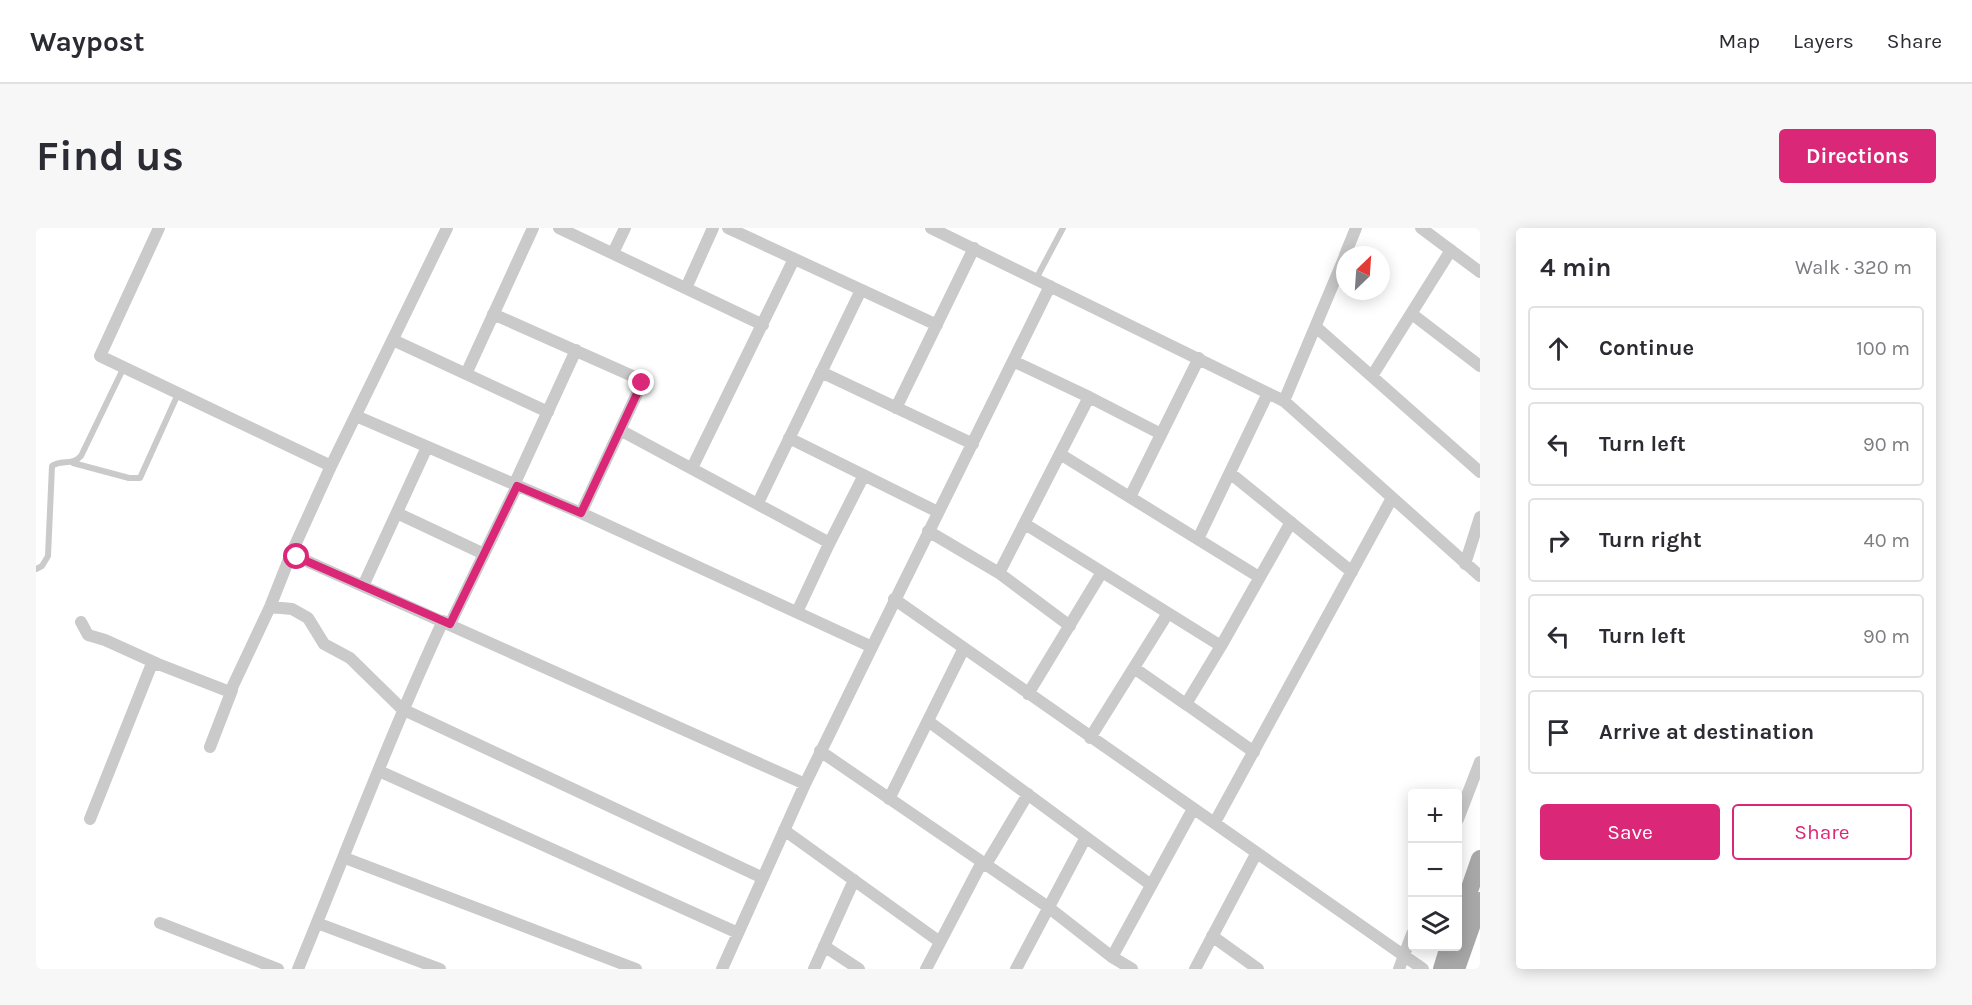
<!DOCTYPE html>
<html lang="en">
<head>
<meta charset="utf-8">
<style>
	body { margin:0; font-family:Karla,sans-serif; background:#f7f7f7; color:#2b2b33 }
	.controls { position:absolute; right:18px; bottom:18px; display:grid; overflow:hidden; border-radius:6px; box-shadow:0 3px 15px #0003 }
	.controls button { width:54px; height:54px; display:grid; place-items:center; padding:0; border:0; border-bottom:2px solid #e1e1e2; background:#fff; color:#2b2b33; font:30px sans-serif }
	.compass { position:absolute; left:1300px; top:18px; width:54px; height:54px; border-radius:50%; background:#fff; box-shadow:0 3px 15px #0003; rotate:25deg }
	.stop { position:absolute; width:18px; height:18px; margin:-14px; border:4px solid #db2777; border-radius:50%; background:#fff }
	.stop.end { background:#db2777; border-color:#fff; box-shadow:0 2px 6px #0008 }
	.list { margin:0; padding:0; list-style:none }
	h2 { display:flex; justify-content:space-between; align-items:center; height:78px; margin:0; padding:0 24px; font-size:26px }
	h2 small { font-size:20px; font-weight:400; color:#7c7c81 }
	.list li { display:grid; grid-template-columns:39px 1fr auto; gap:18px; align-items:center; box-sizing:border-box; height:84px; margin:0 12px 12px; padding:0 12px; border:2px solid #e1e1e2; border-radius:6px }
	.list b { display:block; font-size:22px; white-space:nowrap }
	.list em { font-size:20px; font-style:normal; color:#7c7c81 }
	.actions { display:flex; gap:12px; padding:18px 24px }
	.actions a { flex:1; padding:14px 0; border:2px solid #db2777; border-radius:6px; text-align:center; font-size:21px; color:#db2777 }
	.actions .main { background:#db2777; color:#fff }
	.icon { flex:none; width:33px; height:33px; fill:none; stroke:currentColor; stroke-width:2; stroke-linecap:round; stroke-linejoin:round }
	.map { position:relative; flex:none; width:1444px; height:741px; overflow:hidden; border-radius:6px }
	header { display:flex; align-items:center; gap:36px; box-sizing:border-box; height:84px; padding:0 30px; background:#fff; border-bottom:2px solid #e1e1e2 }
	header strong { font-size:28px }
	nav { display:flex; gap:33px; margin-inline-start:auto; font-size:21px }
	.intro { display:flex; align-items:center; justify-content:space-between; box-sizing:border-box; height:144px; padding:0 36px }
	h1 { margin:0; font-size:42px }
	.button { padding:15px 27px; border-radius:6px; background:#db2777; color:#fff; font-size:21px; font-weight:700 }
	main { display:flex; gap:36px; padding:0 36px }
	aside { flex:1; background:#fff; border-radius:6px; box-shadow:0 3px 15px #0003 }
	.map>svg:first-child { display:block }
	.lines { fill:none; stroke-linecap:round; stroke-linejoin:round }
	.service { stroke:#cacaca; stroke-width:6 }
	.minor { stroke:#cacaca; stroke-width:12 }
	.primary { stroke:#a8a8a8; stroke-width:18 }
	.route { stroke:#db2777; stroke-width:8 }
</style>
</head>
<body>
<header>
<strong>Waypost</strong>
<nav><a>Map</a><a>Layers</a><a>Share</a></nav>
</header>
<div class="intro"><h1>Find us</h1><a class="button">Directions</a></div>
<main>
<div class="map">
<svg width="1444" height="741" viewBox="0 0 1444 741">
	<rect width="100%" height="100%" fill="#fff"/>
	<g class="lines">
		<!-- service -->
		<path class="service" d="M 1000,51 L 1027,0
			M 37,235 L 93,250 L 104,250 L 142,166
			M 0,341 L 6,338 L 12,328 L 16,238 C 25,231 36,238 45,228 L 88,139"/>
		<!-- minor -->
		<path class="minor" d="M 123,0 L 64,128 L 295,238 L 411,0
			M 523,0 L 727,97
			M 692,0 L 901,97
			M 895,0 L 1248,173 L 1444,348
			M 1385,0 L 1444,44
			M 577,25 L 589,0
			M 1309,27 L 1320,0
			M 650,60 L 677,0
			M 457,86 L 601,150 L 606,155 L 584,202
			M 1376,86 L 1444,138
			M 1280,99 L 1444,244
			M 357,112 L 512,184
			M 785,144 L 937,216
			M 430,146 L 497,0
			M 1336,148 L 1415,22
			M 1053,169 L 1125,206
			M 1248,173 L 1309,28
			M 860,180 L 938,20
			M 753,210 L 902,284
			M 1024,226 L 1223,349
			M 295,238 L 255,326 L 769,556 L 836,419 L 545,285 L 320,188
			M 656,240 L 758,31
			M 1194,245 L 1316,344
			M 478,257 L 540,122
			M 1094,269 L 1163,130
			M 722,275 L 825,62
			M 361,285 L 448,326
			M 545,285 L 584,202 L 790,313 L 792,318 L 761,384
			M 989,296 L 1185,418 L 1150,476 L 1218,524
			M 892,303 L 963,345 L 1053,169 L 979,134
			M 1162,311 L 1232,165
			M 792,318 L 828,247
			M 1429,336 L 1444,289
			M 963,345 L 1034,398
			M 327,358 L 391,219
			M 858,371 L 1387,741
			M 234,379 L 256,381 L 272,390 L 288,416 L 314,430 L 366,481 L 727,650
			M 45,394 L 52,407 L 69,412 L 122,436
			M 414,396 L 481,258
			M 1185,418 L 1255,294
			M 836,419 L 1014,58
			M 1098,440 L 1151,477
			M 992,466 L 1066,344
			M 892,493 L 1115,657
			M 1054,510 L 1132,385
			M 174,519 L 196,462
			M 784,523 L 1012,679 L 1076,729 L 1096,741
			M 343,543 L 702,705
			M 853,571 L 928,420
			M 54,591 L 115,438 L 122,436 L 194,464 L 234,379 L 255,326
			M 1422,591 L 1444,534
			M 1179,594 L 1356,270
			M 748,602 L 904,714
			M 309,630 L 600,741
			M 949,638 L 992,566
			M 124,695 L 242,741
			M 281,695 L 404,741
			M 1176,708 L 1222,741
			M 788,718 L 823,741
			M 1076,729 L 1157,581
			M 262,741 C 310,625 354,507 407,393
			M 686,741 L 769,556
			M 778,741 L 818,652
			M 890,741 L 945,636
			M 980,741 L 1050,609
			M 1159,741 L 1220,626
			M 1363,741 L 1376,706"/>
		<!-- primary -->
		<path class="primary" d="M 1422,695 L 1444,631
			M 1406,741 L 1413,718
			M 1420,741 L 1444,673"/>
	</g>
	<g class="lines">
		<!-- route -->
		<path class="route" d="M 261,329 L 414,396 L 481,258 L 545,285 L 606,155"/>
	</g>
</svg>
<div class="controls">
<button>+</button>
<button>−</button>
<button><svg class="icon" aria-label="layers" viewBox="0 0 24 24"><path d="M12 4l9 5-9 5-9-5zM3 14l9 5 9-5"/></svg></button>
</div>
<svg class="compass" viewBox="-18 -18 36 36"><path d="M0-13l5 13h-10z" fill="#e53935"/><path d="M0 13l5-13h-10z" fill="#7c7c81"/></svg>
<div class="stop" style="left:261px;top:329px"></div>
<div class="stop end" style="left:606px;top:155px"></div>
</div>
<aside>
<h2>4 min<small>Walk · 320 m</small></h2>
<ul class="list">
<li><svg class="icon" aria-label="ahead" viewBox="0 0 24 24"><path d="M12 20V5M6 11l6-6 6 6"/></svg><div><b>Continue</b></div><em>100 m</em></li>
<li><svg class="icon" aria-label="left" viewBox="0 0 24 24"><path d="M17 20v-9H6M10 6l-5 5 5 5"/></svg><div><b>Turn left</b></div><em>90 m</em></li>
<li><svg class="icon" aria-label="right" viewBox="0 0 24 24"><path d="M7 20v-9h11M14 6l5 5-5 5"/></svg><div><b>Turn right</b></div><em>40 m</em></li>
<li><svg class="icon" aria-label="left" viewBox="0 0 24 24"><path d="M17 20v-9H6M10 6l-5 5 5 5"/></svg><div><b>Turn left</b></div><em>90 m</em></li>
<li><svg class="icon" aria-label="arrive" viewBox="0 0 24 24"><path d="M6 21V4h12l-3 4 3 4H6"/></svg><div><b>Arrive at destination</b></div></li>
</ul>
<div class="actions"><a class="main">Save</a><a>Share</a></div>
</aside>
</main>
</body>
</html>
